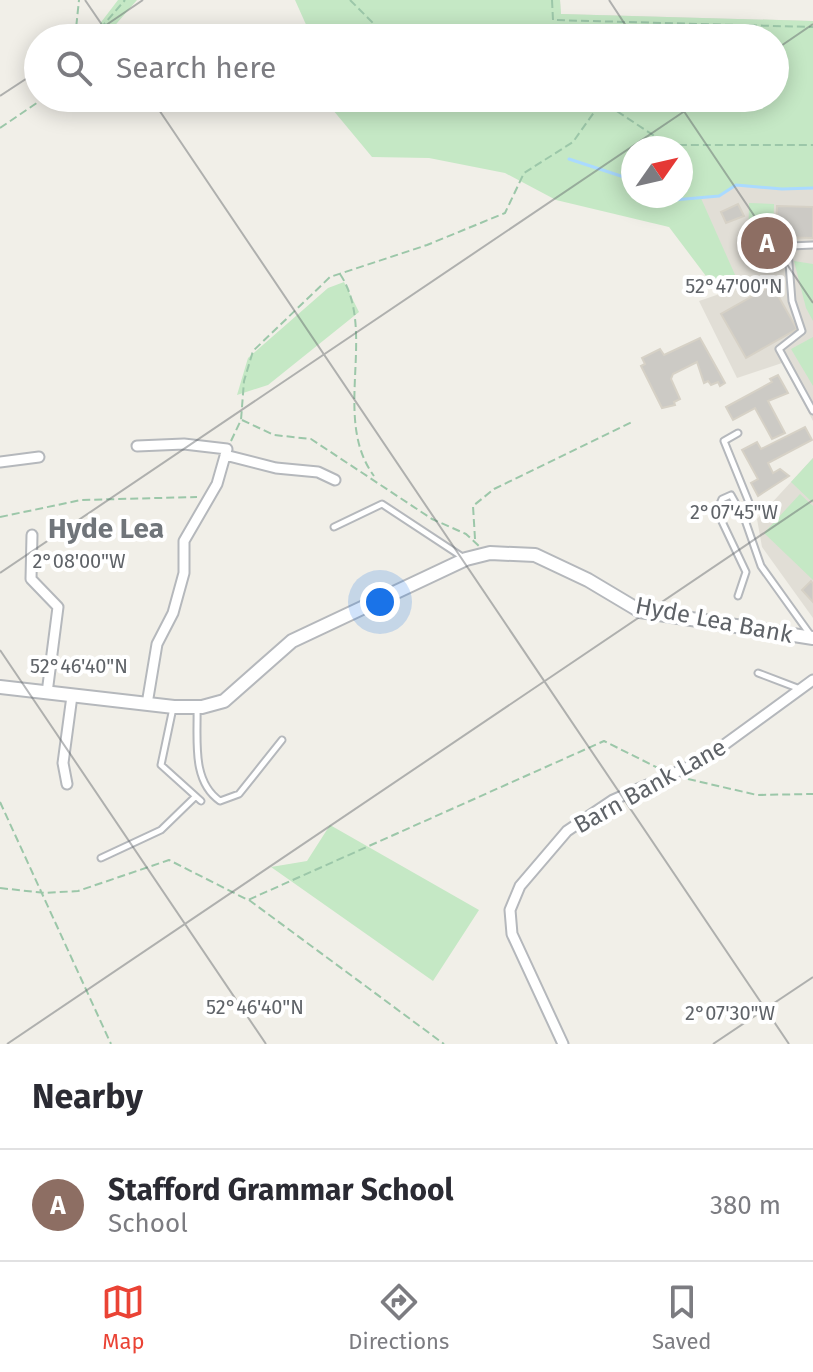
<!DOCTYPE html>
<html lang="en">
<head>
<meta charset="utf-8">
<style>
	body { margin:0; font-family:"Fira Sans",sans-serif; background:#f7f7f7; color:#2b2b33 }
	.compass { position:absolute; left:621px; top:136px; width:72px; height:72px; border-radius:50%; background:#fff; box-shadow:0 4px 20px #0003; rotate:56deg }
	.you { position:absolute; left:380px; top:602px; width:28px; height:28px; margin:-20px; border:6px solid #fff; border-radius:50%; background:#1a73e8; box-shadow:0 0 0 12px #1a73e833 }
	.badge { display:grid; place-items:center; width:52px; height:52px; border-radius:50%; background:#ea4335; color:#fff; font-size:26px; font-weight:700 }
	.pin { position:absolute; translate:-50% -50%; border:4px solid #fff; box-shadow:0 2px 8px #0006 }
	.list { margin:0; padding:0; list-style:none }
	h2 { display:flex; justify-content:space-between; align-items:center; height:104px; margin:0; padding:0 32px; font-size:34px }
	h2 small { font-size:26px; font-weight:400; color:#7c7c81 }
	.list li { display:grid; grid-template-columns:52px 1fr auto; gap:24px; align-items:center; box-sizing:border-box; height:112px; padding:0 32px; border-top:2px solid #e1e1e2 }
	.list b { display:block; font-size:30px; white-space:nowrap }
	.list p { margin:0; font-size:26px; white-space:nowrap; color:#7c7c81 }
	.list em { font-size:26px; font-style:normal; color:#7c7c81 }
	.icon { flex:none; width:44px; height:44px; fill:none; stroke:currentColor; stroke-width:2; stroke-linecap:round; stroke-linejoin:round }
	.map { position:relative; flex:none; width:813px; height:1044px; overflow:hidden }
	.search { position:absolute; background:#fff; box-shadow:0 4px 20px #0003; left:24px; right:24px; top:24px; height:88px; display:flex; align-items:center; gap:20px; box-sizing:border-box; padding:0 28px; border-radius:44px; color:#7c7c81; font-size:30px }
	.sheet { height:216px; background:#fff }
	nav { display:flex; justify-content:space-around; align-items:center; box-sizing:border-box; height:112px; border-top:2px solid #e1e1e2; background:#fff; font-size:22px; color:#7c7c81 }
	nav a { display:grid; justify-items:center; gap:4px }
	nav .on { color:#ea4335 }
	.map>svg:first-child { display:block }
	.education { fill:#e1ded6 }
	.green { fill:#c5e8c5; fill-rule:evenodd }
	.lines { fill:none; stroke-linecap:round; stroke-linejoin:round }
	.stream { stroke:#aadaff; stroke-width:3 }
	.building { fill:#cccac5; stroke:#d6d1c6; stroke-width:2 }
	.service-casing { stroke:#b5b8bc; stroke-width:9 }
	.minor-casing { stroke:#b5b8bc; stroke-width:13 }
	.tertiary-casing { stroke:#b5b8bc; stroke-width:16 }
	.path { stroke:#9cc7a9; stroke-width:2; stroke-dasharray:8 4; stroke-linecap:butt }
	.service { stroke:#fff; stroke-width:5 }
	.minor { stroke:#fff; stroke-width:9 }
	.tertiary { stroke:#fff; stroke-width:12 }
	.ticks { fill:none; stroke:#5f6368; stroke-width:2; stroke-opacity:0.45 }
	.labels { text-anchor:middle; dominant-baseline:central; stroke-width:8; stroke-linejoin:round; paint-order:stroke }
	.street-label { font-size:24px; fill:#5f6368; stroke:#fff }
	.quarter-label { font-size:28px; font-weight:bold; fill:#70757a; stroke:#fff }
	.ticks-label { font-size:20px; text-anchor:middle; fill:#5f6368; stroke:#fff; stroke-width:8; stroke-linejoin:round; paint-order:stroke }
</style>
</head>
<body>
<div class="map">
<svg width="813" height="1044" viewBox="0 0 813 1044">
	<rect width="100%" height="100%" fill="#f1efe8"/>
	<!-- education -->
	<path class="education" d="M 560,0 L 561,14 L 813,21 L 813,421 L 782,363 L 737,378 L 699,301 L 740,287 L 681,196 L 681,148 L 633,148 L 569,159 L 775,98 L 775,38 L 341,38 Z
		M 813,458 L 813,618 L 762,547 L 757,519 Z"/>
	<!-- green -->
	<path class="green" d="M 118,0 L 137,0 L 104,38 L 89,38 Z
		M 295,0 L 560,0 L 561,14 L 813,21 L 813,188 L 782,189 L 736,185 L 719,196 L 700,196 L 740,286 L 718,292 L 669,227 L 556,200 L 505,173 L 429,158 L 372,157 L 323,98 L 775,98 L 775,38 L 312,38 ZM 633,148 L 681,148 L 681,196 L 633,196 Z
		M 749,203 L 774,204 L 773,249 L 748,249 Z
		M 794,261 L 813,264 L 813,321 L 806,308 Z
		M 344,282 L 359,312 L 268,385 L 237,395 L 248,358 L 328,288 Z
		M 813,337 L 813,386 L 791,349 Z
		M 813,458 L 813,503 L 791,482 Z
		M 800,494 L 813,506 L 813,580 L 764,533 Z
		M 330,825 L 479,910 L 433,981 L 271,867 L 307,861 Z"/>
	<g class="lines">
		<!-- stream -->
		<path class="stream" d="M 569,159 L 633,180
			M 653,196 L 674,200 L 719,196 L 736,185 L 782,189 L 813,188"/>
	</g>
	<!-- building -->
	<path class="building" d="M 738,204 L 744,216 L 726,223 L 721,212 Z
		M 777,206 L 813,207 L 813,238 L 776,237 Z
		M 772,285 L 797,329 L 746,358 L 721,314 Z
		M 700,338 L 725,383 L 720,386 L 718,382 L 711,385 L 708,381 L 704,383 L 697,362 L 673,374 L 671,379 L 680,399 L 674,402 L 675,405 L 662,408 L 641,366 L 645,364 L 642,358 L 660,349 L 664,355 Z
		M 778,375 L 788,393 L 768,401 L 785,433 L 772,439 L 755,408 L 733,420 L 726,407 L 772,382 L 770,379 Z
		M 805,427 L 812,440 L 768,463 L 773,473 L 780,469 L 789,476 L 758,496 L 751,483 L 758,479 L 742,450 L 757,442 L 761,449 Z
		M 811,581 L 813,584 L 813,602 L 802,590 Z"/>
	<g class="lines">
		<!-- service casing -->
		<g class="service-casing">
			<path id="service" d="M 813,245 L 791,246 L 788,251 L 792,301 L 802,331 L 779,349 L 813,411
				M 738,433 L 724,441 L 752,510 L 745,520
				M 334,527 L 382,504 L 464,558
				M 738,596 L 746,572 L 717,511 L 722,499 L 731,495 L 745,520 L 761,566 L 812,637
				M 758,673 L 800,689
				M 173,708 L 161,765 L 201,801
				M 197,708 C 198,739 191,781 220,801 L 239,794 L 282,740
				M 101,858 L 161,830 L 195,797"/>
		</g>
		<!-- minor casing -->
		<g class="minor-casing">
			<path id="minor" d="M 137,446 L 184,444 L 227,449 L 217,484 L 184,541 L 184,573 L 173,613 L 157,644 L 147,704
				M 225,455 L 276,468 L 318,472 L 335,480
				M 0,462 L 39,457
				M 32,535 L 31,579 L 58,607 L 47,693
				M 67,784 L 63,763 L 72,696
				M 563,1044 L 512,934 L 510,910 L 520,886 L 567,831 L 613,800 L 702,761 L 813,680"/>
		</g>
		<!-- tertiary casing -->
		<g class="tertiary-casing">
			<path id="tertiary" d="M 0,687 L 174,707 L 202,707 L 224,701 L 292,641 L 466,559 L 490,553 L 535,555 L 588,580 L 640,611 L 813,638"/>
		</g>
		<!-- path -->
		<path class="path" d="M 350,0 L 388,38
			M 552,0 L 553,20 L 813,27
			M 75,38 L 79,0
			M 92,38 L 125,0
			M 597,98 L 668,145 L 813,145
			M 0,128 L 44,98
			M 340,274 C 378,331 331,418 374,476
			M 242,420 L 274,435 L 311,439 L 432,519 L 466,534 L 479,546
			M 231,441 L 241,420 L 244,381 L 253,351 L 330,277 L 427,245 L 505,213 L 524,173 L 573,142 L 602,101
			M 0,517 L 81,500 L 197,497
			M 475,539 L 473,506 L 494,489 L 634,421
			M 688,779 L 757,795 L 813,794
			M 0,802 L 111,1044
			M 0,888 L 45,893 L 78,891 L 169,860 L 248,900 L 604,741 L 660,769
			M 249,900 L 444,1044"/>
		<!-- service -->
		<use href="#service" class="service"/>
		<!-- minor -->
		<use href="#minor" class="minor"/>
		<!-- tertiary -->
		<use href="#tertiary" class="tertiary"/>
	</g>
	<!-- ticks -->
	<path class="ticks" d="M 85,0 L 111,38M 609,0 L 634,38M 87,38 L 143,0M 775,50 L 813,24M 0,96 L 38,71M 151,98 L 789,1044M 675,98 L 813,303M 0,573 L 704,98M 0,650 L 266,1044M 7,1044 L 813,500M 713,1044 L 813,977"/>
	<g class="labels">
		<!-- street labels -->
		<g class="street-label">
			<text transform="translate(714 620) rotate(11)">Hyde Lea Bank</text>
			<text transform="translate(650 786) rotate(-29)">Barn Bank Lane</text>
		</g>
		<!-- quarter labels -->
		<g class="quarter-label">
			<text x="106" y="528">Hyde Lea</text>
		</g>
	</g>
	<g class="ticks-label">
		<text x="734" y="293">52°47'00"N</text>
		<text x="734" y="519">2°07'45"W</text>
		<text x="79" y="568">2°08'00"W</text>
		<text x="79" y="673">52°46'40"N</text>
		<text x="255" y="1014">52°46'40"N</text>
		<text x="730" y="1020">2°07'30"W</text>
	</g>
</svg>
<svg class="compass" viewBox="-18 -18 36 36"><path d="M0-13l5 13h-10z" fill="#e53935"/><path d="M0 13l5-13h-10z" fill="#7c7c81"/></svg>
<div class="you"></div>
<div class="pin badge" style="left:767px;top:243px;background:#8d6e63">A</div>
<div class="search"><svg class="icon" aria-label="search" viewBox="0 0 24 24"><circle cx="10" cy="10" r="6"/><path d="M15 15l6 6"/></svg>Search here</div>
</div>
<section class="sheet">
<h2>Nearby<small></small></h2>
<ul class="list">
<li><span class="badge" style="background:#8d6e63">A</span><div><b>Stafford Grammar School</b><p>School</p></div><em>380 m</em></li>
</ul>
</section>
<nav>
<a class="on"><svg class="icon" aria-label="map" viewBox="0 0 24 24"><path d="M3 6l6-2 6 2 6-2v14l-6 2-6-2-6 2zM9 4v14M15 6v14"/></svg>Map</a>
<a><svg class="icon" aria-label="directions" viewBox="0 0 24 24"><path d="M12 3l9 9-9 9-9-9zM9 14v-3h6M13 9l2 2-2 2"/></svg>Directions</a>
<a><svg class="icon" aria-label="saved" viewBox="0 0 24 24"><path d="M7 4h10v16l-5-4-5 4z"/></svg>Saved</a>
</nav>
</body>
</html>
